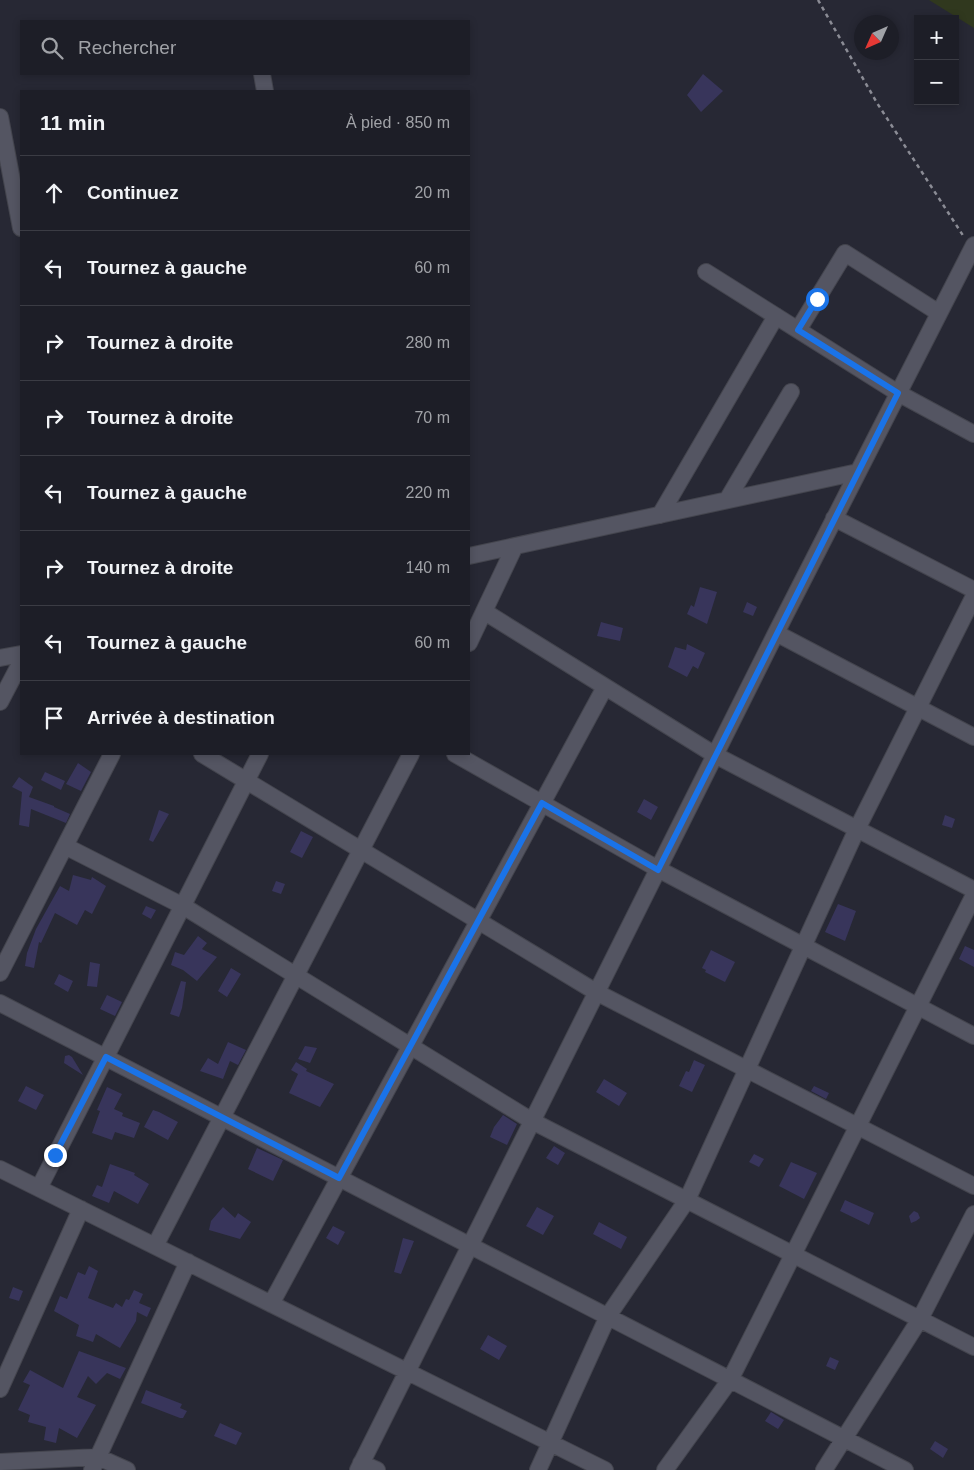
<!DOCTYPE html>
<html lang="fr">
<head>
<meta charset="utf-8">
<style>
	body { margin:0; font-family:Helvetica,sans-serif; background:#25272f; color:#f1f3f6 }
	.controls { position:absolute; right:15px; top:15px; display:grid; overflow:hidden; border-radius:0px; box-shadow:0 2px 8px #0003 }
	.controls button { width:45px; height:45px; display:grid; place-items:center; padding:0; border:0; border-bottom:1px solid #3b3c44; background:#1d1e27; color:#f1f3f6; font:25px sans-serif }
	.compass { position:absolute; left:854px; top:15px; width:45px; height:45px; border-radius:50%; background:#1d1e27; box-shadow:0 2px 8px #0003; rotate:225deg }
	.stop { position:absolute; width:15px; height:15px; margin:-11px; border:4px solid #1a73e8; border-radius:50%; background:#fff }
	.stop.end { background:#1a73e8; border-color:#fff; box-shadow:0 1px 5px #0008 }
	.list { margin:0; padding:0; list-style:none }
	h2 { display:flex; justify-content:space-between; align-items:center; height:65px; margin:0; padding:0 20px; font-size:21px }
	h2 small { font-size:16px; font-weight:400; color:#a0a2a7 }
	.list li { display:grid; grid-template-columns:32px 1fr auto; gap:15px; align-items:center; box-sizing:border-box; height:75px; padding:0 20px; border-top:1px solid #3b3c44 }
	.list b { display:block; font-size:19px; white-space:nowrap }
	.list em { font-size:16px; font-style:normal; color:#a0a2a7 }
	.icon { flex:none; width:28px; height:28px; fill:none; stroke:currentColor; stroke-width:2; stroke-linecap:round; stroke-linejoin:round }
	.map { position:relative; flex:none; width:974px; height:1470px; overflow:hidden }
	.search { position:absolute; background:#1d1e27; box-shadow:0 2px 8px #0003; left:20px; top:20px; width:450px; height:55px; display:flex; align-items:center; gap:12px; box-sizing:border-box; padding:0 18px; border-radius:0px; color:#a0a2a7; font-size:19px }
	.panel { position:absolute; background:#1d1e27; box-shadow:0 2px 8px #0003; left:20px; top:90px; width:450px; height:665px; border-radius:0px }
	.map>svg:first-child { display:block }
	.green { fill:#30381e }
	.building { fill:#38355b }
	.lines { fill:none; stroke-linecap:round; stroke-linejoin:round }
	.minor-casing { stroke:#44454e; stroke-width:18 }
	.path { stroke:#8b8c95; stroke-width:2.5; stroke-dasharray:4 4; stroke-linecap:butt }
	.minor { stroke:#545562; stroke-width:16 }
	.route { stroke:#1a73e8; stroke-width:6 }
</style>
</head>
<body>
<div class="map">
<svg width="974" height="1470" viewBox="0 0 974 1470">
	<rect width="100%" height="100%" fill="#272834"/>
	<!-- green -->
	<path class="green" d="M 929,0 L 974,0 L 974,28 Z"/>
	<!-- building -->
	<path class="building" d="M 703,74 L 723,91 L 701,112 L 687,95 Z
		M 700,587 L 717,592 L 707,624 L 687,614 L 691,605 L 694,607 Z
		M 747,602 L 757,607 L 753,616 L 743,612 Z
		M 601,622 L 623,628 L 620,641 L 597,636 Z
		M 687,644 L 705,653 L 698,669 L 693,666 L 687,677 L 668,667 L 675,647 L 686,650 Z
		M 78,763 L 91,772 L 81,791 L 66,784 Z
		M 45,772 L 65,781 L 61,790 L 41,780 Z
		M 19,777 L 33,787 L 29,797 L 54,806 L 54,807 L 70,814 L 66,823 L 31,809 L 29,827 L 19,825 L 22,792 L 12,787 Z
		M 644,799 L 658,807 L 651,820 L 637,812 Z
		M 159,810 L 169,814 L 153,842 L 149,840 Z
		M 945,815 L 955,819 L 952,828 L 942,825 Z
		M 301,831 L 313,837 L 302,858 L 290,852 Z
		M 73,875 L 91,880 L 92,877 L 106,886 L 92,914 L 85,910 L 77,925 L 55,913 L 41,943 L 39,942 L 34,968 L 25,966 L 27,953 L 36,929 L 60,886 L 69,891 Z
		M 276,881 L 285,884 L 281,894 L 272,891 Z
		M 838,904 L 856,911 L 845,941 L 825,932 Z
		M 146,906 L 156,910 L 151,919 L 142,914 Z
		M 198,936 L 207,943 L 202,949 L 217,957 L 197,981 L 183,970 L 171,965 L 175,952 L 184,955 Z
		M 965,946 L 974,950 L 974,967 L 959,959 Z
		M 711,950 L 735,962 L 725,982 L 705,972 L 706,970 L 702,968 Z
		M 90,962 L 100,964 L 97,987 L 87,986 Z
		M 231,968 L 241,974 L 227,997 L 218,991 Z
		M 59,974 L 73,981 L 68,992 L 54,984 Z
		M 181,981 L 186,982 L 182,1008 L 179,1017 L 170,1014 Z
		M 107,995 L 122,1002 L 115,1016 L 100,1009 Z
		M 228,1042 L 246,1050 L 238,1065 L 230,1061 L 223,1079 L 200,1071 L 208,1058 L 218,1064 Z
		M 305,1046 L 317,1048 L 310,1063 L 298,1059 Z
		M 69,1055 L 72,1057 L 83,1075 L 64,1063 L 65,1056 Z
		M 694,1060 L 705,1065 L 692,1092 L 679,1086 L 686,1071 L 689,1072 Z
		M 296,1062 L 307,1069 L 306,1071 L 334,1084 L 320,1107 L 289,1093 L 298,1074 L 291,1070 Z
		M 604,1079 L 627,1093 L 619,1106 L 596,1092 Z
		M 26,1086 L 44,1095 L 36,1110 L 18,1101 Z
		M 814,1086 L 829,1093 L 826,1099 L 811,1091 Z
		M 107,1087 L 122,1094 L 114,1109 L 123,1113 L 122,1116 L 140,1123 L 134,1138 L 115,1132 L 112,1140 L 92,1133 L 100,1111 L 97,1110 Z
		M 153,1110 L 159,1112 L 178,1122 L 168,1140 L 144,1127 Z
		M 503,1115 L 517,1124 L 507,1145 L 490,1137 L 494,1127 Z
		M 554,1146 L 565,1153 L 558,1165 L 546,1158 Z
		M 257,1148 L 283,1160 L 273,1181 L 248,1169 Z
		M 754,1154 L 764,1159 L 759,1167 L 749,1162 Z
		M 791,1162 L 817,1173 L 804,1199 L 779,1186 Z
		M 110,1164 L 135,1173 L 134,1175 L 149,1184 L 138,1204 L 114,1191 L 109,1203 L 92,1196 L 97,1185 L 102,1187 Z
		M 845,1200 L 874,1213 L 869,1225 L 840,1211 Z
		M 223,1207 L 235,1218 L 238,1213 L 251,1222 L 240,1239 L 209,1230 L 211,1221 Z
		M 537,1207 L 554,1216 L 543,1235 L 526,1226 Z
		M 914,1211 L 918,1213 L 920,1218 L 916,1221 L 911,1223 L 909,1216 Z
		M 599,1222 L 627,1237 L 621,1249 L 593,1234 Z
		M 333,1226 L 345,1232 L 338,1245 L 326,1238 Z
		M 403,1238 L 414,1241 L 401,1274 L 394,1272 Z
		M 89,1266 L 98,1271 L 88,1298 L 113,1308 L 116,1303 L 122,1307 L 126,1299 L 129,1300 L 134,1290 L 143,1294 L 139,1303 L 151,1308 L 147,1317 L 137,1312 L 136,1321 L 120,1348 L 96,1334 L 93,1342 L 76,1336 L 79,1325 L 54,1311 L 60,1296 L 67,1299 L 78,1272 L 85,1275 Z
		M 13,1287 L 23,1291 L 19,1301 L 9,1298 Z
		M 488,1335 L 507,1346 L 499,1360 L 480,1349 Z
		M 79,1351 L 126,1368 L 120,1379 L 107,1373 L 96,1384 L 88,1376 L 77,1397 L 96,1405 L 77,1438 L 59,1428 L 56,1443 L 44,1440 L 46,1427 L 28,1422 L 30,1415 L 18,1410 L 30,1385 L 23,1382 L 30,1370 L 63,1388 Z
		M 830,1357 L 839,1361 L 835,1370 L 826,1366 Z
		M 146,1390 L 182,1404 L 180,1408 L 187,1411 L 183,1418 L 180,1418 L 141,1403 Z
		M 771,1412 L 784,1420 L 778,1429 L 765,1421 Z
		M 220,1423 L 242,1433 L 236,1445 L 214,1436 Z
		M 935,1441 L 948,1449 L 943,1458 L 930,1449 Z"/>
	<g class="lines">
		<!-- minor casing -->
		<g class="minor-casing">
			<path id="minor" d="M 262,74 L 265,91
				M 0,117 L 21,228
				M 706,272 L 898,393 L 974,434
				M 798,330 L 845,253 L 939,313
				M 727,500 L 791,392
				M 660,515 L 776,316
				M 834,518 L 974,590
				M 469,556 L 858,472
				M 485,612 L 715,755 L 974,890
				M 776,633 L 974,737
				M 469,643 L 515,546
				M 0,658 L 21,654
				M 0,702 L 21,662
				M 202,754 L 596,992 L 974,1186
				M 455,754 L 658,869 L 974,1036
				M 65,846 L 183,906 L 532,1121 L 974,1347
				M 0,973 L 112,754
				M 0,1003 L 905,1470
				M 0,1169 L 605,1470
				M 39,1188 L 260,754
				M 155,1246 L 411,754
				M 271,1304 L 605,687
				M 0,1389 L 81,1209
				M 0,1462 L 98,1457 L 127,1470
				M 361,1463 L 377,1470
				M 92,1470 L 188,1262
				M 358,1470 L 776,633 L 974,245
				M 538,1470 L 608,1316 L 687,1200 L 857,829 L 974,596
				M 665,1470 L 730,1380 L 974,895
				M 824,1470 L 920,1319 L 974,1214"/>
		</g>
		<!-- path -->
		<path class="path" d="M 818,0 L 877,103 L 964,237"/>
		<!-- minor -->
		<use href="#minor" class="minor"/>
	</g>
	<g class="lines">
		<!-- route -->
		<path class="route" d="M 55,1155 L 106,1057 L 339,1178 L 542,803 L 658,870 L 898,393 L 798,330 L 817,299"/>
	</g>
</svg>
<div class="controls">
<button>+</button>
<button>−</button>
</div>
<svg class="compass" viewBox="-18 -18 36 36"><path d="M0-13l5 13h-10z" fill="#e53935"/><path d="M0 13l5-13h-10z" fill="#a0a2a7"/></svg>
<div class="stop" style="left:817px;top:299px"></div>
<div class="stop end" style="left:55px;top:1155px"></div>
<div class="search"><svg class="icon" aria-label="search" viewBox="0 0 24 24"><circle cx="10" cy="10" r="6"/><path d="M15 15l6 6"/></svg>Rechercher</div>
<section class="panel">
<h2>11 min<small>À pied · 850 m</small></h2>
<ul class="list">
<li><svg class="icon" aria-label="ahead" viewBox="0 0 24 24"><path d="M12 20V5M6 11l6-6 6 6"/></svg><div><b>Continuez</b></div><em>20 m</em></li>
<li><svg class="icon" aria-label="left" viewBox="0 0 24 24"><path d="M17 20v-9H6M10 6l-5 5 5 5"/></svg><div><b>Tournez à gauche</b></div><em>60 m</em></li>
<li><svg class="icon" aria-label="right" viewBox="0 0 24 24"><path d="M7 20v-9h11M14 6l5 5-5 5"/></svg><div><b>Tournez à droite</b></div><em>280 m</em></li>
<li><svg class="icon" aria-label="right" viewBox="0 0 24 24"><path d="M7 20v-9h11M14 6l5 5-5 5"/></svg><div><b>Tournez à droite</b></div><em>70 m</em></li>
<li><svg class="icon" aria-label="left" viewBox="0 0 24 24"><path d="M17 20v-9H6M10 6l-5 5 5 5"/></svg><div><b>Tournez à gauche</b></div><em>220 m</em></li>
<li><svg class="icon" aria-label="right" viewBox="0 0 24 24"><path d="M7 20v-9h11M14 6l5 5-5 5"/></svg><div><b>Tournez à droite</b></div><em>140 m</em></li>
<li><svg class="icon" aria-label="left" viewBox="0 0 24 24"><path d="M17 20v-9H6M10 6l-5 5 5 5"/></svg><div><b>Tournez à gauche</b></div><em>60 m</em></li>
<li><svg class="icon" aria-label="arrive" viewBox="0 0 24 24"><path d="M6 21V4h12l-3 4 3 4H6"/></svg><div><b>Arrivée à destination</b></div></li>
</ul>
</section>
</div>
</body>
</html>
